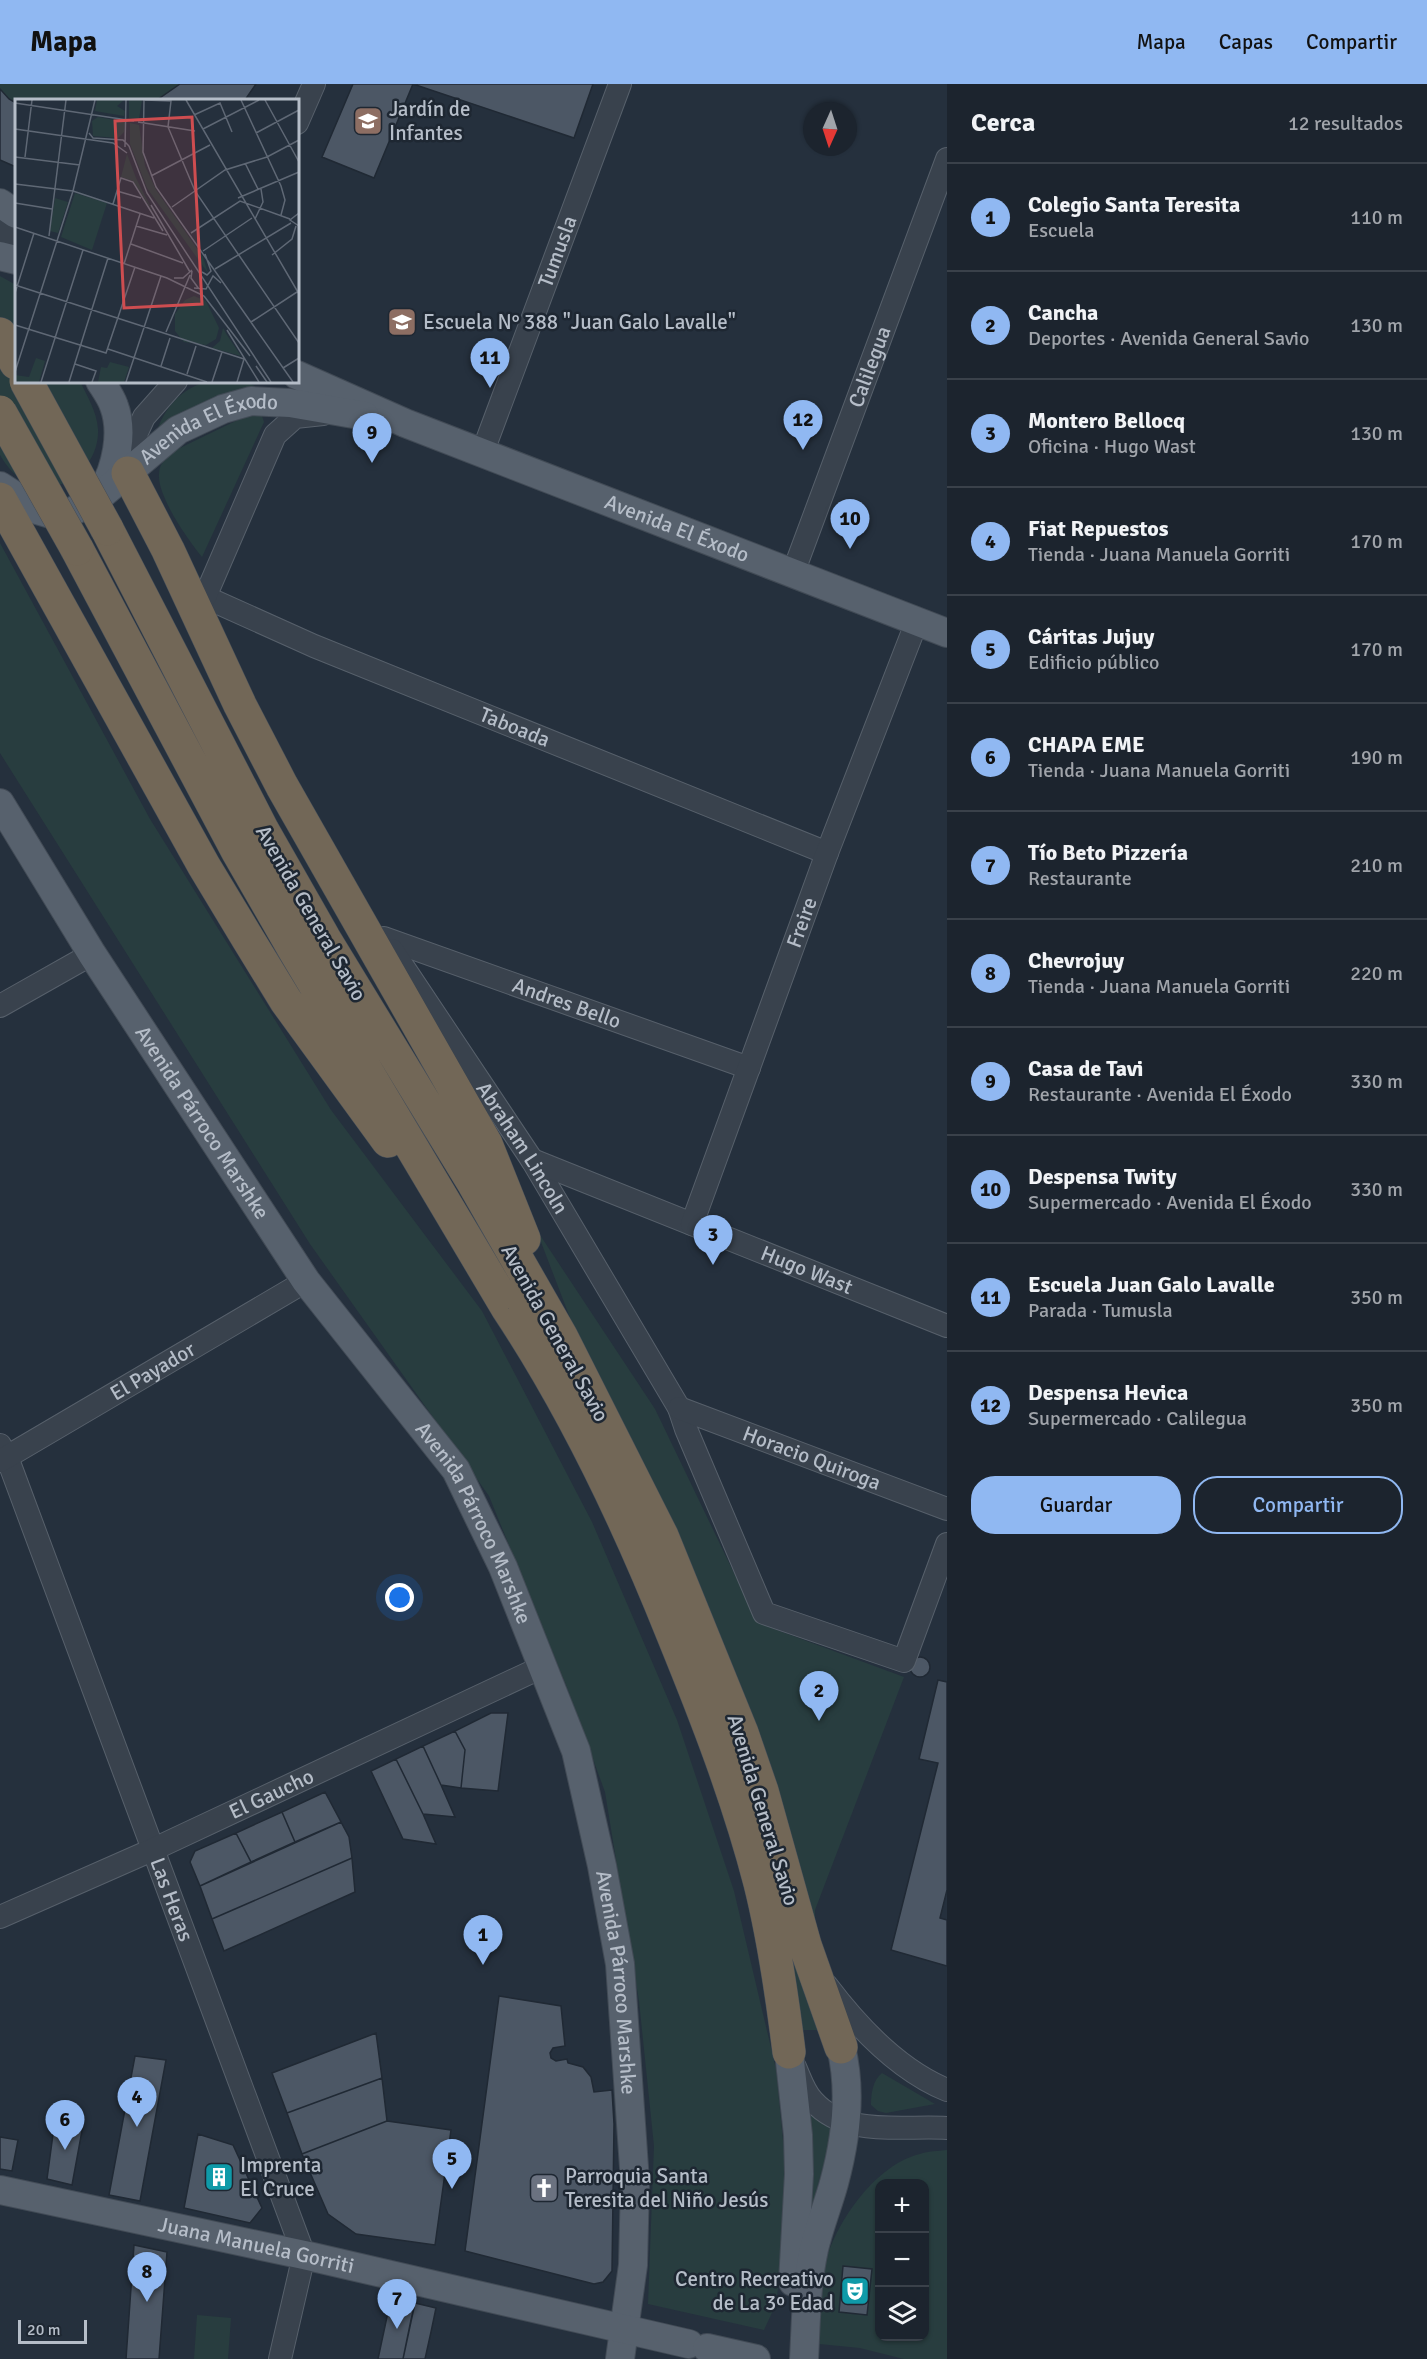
<!DOCTYPE html>
<html lang="es">
<head>
<meta charset="utf-8">
<style>
	body { margin:0; font-family:Signika,sans-serif; background:#29303a; color:#f1f3f6 }
	.controls { position:absolute; right:18px; bottom:18px; display:grid; overflow:hidden; border-radius:12px; box-shadow:0 2px 4px #0004 }
	.controls button { width:54px; height:54px; display:grid; place-items:center; padding:0; border:0; border-bottom:2px solid #3a414a; background:#1c242e; color:#f1f3f6; font:30px sans-serif }
	.compass { position:absolute; left:803px; top:18px; width:54px; height:54px; border-radius:50%; background:#1c242e; box-shadow:0 2px 4px #0004; rotate:183deg }
	.scale { position:absolute; left:18px; bottom:15px; width:69px; box-sizing:border-box; padding-left:6px; border:3px solid #b5bdc8; border-top:0; font-size:16px; line-height:21px; white-space:nowrap; color:#b5bdc8; -webkit-text-stroke:4px #1e2732; paint-order:stroke }
	.you { position:absolute; left:400px; top:1514px; width:21px; height:21px; margin:-15px; border:4px solid #fff; border-radius:50%; background:#1a73e8; box-shadow:0 0 0 9px #1a73e833 }
	.badge { display:grid; place-items:center; width:39px; height:39px; border-radius:50%; background:#90b8f2; color:#111; font-size:20px; font-weight:700 }
	.pin { position:absolute; translate:-50% -50px; filter:drop-shadow(0 2px 3px #0008) }
	.pin::after { content:''; position:absolute; top:32px; width:21px; height:18px; background:inherit; clip-path:polygon(0 0,100% 0,50% 100%) }
	.list { margin:0; padding:0; list-style:none }
	h2 { display:flex; justify-content:space-between; align-items:center; height:78px; margin:0; padding:0 24px; font-size:26px }
	h2 small { font-size:20px; font-weight:400; color:#a0a4aa }
	.list li { display:grid; grid-template-columns:39px 1fr auto; gap:18px; align-items:center; box-sizing:border-box; height:108px; padding:0 24px; border-top:2px solid #3a414a }
	.list b { display:block; font-size:22px; white-space:nowrap }
	.list p { margin:0; font-size:20px; white-space:nowrap; color:#a0a4aa }
	.list em { font-size:20px; font-style:normal; color:#a0a4aa }
	.actions { display:flex; gap:12px; padding:18px 24px }
	.actions a { flex:1; padding:14px 0; border:2px solid #90b8f2; border-radius:24px; text-align:center; font-size:21px; color:#90b8f2 }
	.actions .main { background:#90b8f2; color:#111 }
	.icon { flex:none; width:33px; height:33px; fill:none; stroke:currentColor; stroke-width:2; stroke-linecap:round; stroke-linejoin:round }
	.map { position:relative; flex:none; width:947px; height:2275px; overflow:hidden }
	header { display:flex; align-items:center; gap:36px; box-sizing:border-box; height:84px; padding:0 30px; background:#90b8f2; color:#111 }
	header strong { font-size:28px }
	nav { display:flex; gap:33px; margin-inline-start:auto; font-size:21px }
	main { display:flex }
	aside { flex:1; background:#1c242e }
	.map>svg:first-child { display:block }
	.green { fill:#283d3f; fill-rule:evenodd }
	.building { fill:#4c5765; stroke:#202934; stroke-width:1.5 }
	.lines { fill:none; stroke-linecap:round; stroke-linejoin:round }
	.minor-casing { stroke:#57606b; stroke-width:24 }
	.major-casing { stroke:#424b56; stroke-width:30 }
	.highway-casing { stroke:#444d58; stroke-width:34 }
	.minor { stroke:#39424d; stroke-width:22 }
	.major { stroke:#57616d; stroke-width:28 }
	.highway { stroke:#726757; stroke-width:33 }
	.highway-bridge-casing { stroke:#444d58; stroke-width:34; stroke-linecap:butt }
	.highway-bridge { stroke:#726757; stroke-width:33 }
	.labels { text-anchor:middle; dominant-baseline:central; stroke-width:5; stroke-linejoin:round; paint-order:stroke }
	.poi-label { font-size:21px; fill:#b5bdc8; stroke:#1e2732; text-anchor:start }
	.street-label { font-size:21px; fill:#b5bdc8; stroke:#1e2732 }
	.inset-road { fill:none; stroke:#5f6875; stroke-width:1.5 }
	.view { fill:#ce4d50; fill-opacity:0.15; stroke:#ce4d50; stroke-width:3 }
	.inset-edge { fill:none; stroke:#b5bdc8; stroke-width:3 }
</style>
</head>
<body>
<header>
<strong>Mapa</strong>
<nav><a>Mapa</a><a>Capas</a><a>Compartir</a></nav>
</header>
<main>
<div class="map">
<svg width="947" height="2275" viewBox="0 0 947 2275">
	<rect width="100%" height="100%" fill="#25303d"/>
	<!-- green -->
	<path class="green" d="M 0,0 L 256,0 L 245,16 L 16,16 L 16,83 L 0,76 Z
		M 0,192 L 16,201 L 16,297 L 80,297 C 87,312 97,328 98,345 C 100,380 65,413 30,400 C 17,395 7,383 0,371 Z
		M 208,297 L 243,297 L 255,302 L 216,313 L 156,349 C 165,323 181,305 208,297 Z
		M 252,329 L 262,332 L 264,338 L 202,473 C 188,456 157,412 159,390 C 159,378 169,370 178,365 Z
		M 0,459 L 150,735 L 331,1026 L 482,1227 L 592,1438 L 677,1636 L 734,1807 L 776,1985 L 789,2117 L 776,2220 L 764,2246 L 648,2220 L 654,2062 L 639,1917 L 605,1708 L 566,1601 L 489,1412 L 310,1160 L 0,669 Z
		M 536,1145 L 655,1325 L 758,1539 L 904,1593 L 815,1826 L 816,1875 Z
		M 786,1855 L 823,1946 L 801,1946 Z
		M 882,1989 L 935,2020 L 886,2029 L 878,2027 L 871,2021 C 871,2009 873,1996 882,1989 Z
		M 805,2024 L 833,2047 L 807,2140 Z
		M 947,2066 L 947,2275 L 904,2275 L 860,2264 L 819,2260 C 821,2237 820,2198 826,2177 C 837,2136 877,2080 920,2070 C 928,2067 938,2067 947,2066 ZM 880,2100 L 924,2100 L 924,2252 L 880,2252 Z
		M 197,2231 L 231,2234 L 228,2275 L 194,2275 Z"/>
	<!-- building -->
	<path class="building" d="M 180,0 L 256,0 L 245,16 L 157,16 Z
		M 353,0 L 413,0 L 374,94 L 322,73 Z
		M 413,0 L 593,0 L 574,54 Z
		M 0,5 L 9,15 L 16,19 L 16,83 L 0,76 Z
		M910 1583a10 10 0 1 1 20 0a10 10 0 1 1-20 0Z
		M 938,1596 L 947,1598 L 947,1806 L 940,1834 L 947,1836 L 947,1882 L 891,1866 L 938,1679 L 919,1675 Z
		M 491,1629 L 508,1629 L 498,1707 L 461,1704 L 465,1666 L 455,1647 Z
		M 455,1647 L 465,1666 L 461,1704 L 441,1701 L 423,1662 Z
		M 423,1662 L 441,1701 L 455,1733 L 423,1730 L 396,1675 Z
		M 396,1675 L 423,1730 L 436,1760 L 403,1755 L 371,1687 Z
		M 325,1708 L 341,1738 L 295,1758 L 282,1728 Z
		M 282,1728 L 295,1758 L 251,1778 L 236,1749 Z
		M 341,1738 L 349,1753 L 352,1774 L 212,1835 L 200,1802 Z
		M 236,1749 L 251,1778 L 200,1802 L 190,1778 L 195,1767 Z
		M 352,1774 L 355,1808 L 224,1867 L 212,1835 Z
		M 499,1912 L 561,1922 L 565,1962 L 553,1964 L 550,1969 L 551,1974 L 556,1977 L 567,1975 L 568,1979 L 583,1983 L 591,1993 L 594,2008 L 612,2006 L 614,2040 L 612,2187 L 603,2198 L 594,2200 L 465,2167 Z
		M 376,1949 L 382,1994 L 287,2029 L 272,1989 Z
		M 135,1972 L 166,1976 L 140,2117 L 109,2111 Z
		M 382,1994 L 387,2037 L 302,2070 L 287,2029 Z
		M 56,2028 L 84,2036 L 72,2101 L 47,2095 Z
		M 387,2037 L 451,2046 L 435,2161 L 356,2150 L 328,2130 L 302,2070 Z
		M 198,2050 L 233,2061 L 262,2124 L 250,2139 L 184,2124 Z
		M 0,2053 L 18,2056 L 12,2087 L 0,2085 Z
		M 134,2161 L 167,2168 L 159,2275 L 126,2275 Z
		M 843,2182 L 872,2185 L 867,2231 L 839,2228 Z
		M 391,2214 L 415,2219 L 411,2236 L 403,2275 L 378,2275 Z
		M 415,2219 L 436,2224 L 431,2248 L 425,2275 L 403,2275 Z"/>
	<g class="lines">
		<!-- minor casing -->
		<g class="minor-casing">
			<g id="minor">
				<path d="M 297,39 L 314,0"/>
				<path d="M 0,139 L 16,160"/>
				<path id="s1" d="M 483,367 L 620,0"/>
				<path d="M 121,383 L 144,333 L 176,297"/>
				<path id="s2" d="M 793,489 L 947,75"/>
				<path id="s3" d="M 205,513 L 314,562 L 827,769"/>
				<path d="M 196,525 L 205,513 L 275,351 L 295,333 L 323,330"/>
				<path id="s4" d="M 384,854 L 749,984"/>
				<path id="s5" d="M 392,866 L 532,1076 L 679,1324 L 686,1345 L 764,1529 L 904,1577 L 947,1460"/>
				<path d="M 0,922 L 92,870"/>
				<path id="s6" d="M 532,1076 L 947,1242"/>
				<path id="s7" d="M 692,1140 L 827,769 L 917,537"/>
				<path id="s8" d="M 679,1324 L 947,1425"/>
				<path id="s9" d="M 0,1361 L 7,1373 L 304,2171 L 280,2275"/>
				<path id="s10" d="M 0,1377 L 306,1197"/>
				<path id="s11" d="M 0,1833 L 152,1766 L 542,1583"/>
				<path d="M 827,1902 C 858,1943 898,1986 947,2006"/>
				<path d="M 795,1983 C 800,1994 804,2008 813,2017 C 846,2054 904,2041 947,2044"/>
			</g>
		</g>
		<!-- major casing -->
		<g class="major-casing">
			<g id="major">
				<path d="M 0,119 L 16,130"/>
				<path d="M 0,172 L 16,176"/>
				<path id="s12" d="M 297,291 L 405,339 L 947,549"/>
				<path d="M 100,297 C 105,305 111,313 114,322 C 124,349 116,384 102,408"/>
				<path id="s13" d="M 0,402 L 37,426 L 51,430 L 67,430 L 95,416 L 178,346 L 223,325 L 251,317 L 290,319 L 365,332"/>
				<path id="s14" d="M 0,719 L 92,870 L 306,1197 L 456,1386 L 503,1483 L 576,1667 L 602,1782 L 620,1880 L 635,2098 L 633,2181 L 620,2275"/>
				<path d="M 789,1968 L 798,2051 L 799,2090 L 793,2198"/>
				<path id="s15" d="M 0,2106 L 304,2171 L 689,2260"/>
				<path d="M 707,2264 L 756,2275"/>
				<path d="M 804,2275 C 806,2239 806,2201 814,2165 C 819,2143 828,2121 834,2099 C 846,2055 852,2008 841,1963"/>
			</g>
		</g>
		<!-- highway casing -->
		<g class="highway-casing">
			<path id="highway" d="M 0,250 L 16,279
				M 128,389 L 168,466 L 240,621 L 282,702 L 486,1060 L 524,1155
				M 0,415 L 204,782 L 248,855 L 286,917 L 388,1057
				M 107,445 L 263,747 L 324,854 L 474,1100 L 561,1252 L 662,1452 L 742,1649 L 762,1707 L 805,1861 L 841,1963
				M 77,465 L 238,768 L 295,867 L 508,1225 C 575,1326 628,1438 673,1551 C 706,1632 738,1714 760,1799 C 774,1855 782,1911 789,1968"/>
		</g>
		<!-- minor -->
		<use href="#minor" class="minor"/>
		<!-- major -->
		<use href="#major" class="major"/>
		<!-- highway -->
		<use href="#highway" class="highway"/>
		<!-- highway-bridge casing -->
		<g class="highway-bridge-casing">
			<path id="highway-bridge" d="M 26,297 L 107,445
				M 0,328 L 77,465"/>
		</g>
		<!-- highway-bridge -->
		<use href="#highway-bridge" class="highway-bridge"/>
	</g>
	<!-- icons -->
	<defs>
		<g id="school-square" transform="scale(1.5)"><rect x="-9" y="-9" width="18" height="18" rx="4" fill="#8d6e63" stroke="#1e2732"/><path d="M0-5L7-2L0 1L-7-2ZM-4 1L0 2.5L4 1V4Q0 6-4 4Z" fill="#fff"/></g>
		<g id="building-square" transform="scale(1.5)"><rect x="-9" y="-9" width="18" height="18" rx="4" fill="#0f9aa8" stroke="#1e2732"/><path d="M-4-6H4V6H1V3H-1V6H-4ZM-2.5-4.3h1.7v1.8h-1.7ZM.8-4.3h1.7v1.8H.8ZM-2.5-1h1.7V.8h-1.7ZM.8-1h1.7V.8H.8Z" fill="#fff"/></g>
		<g id="church-square" transform="scale(1.5)"><rect x="-9" y="-9" width="18" height="18" rx="4" fill="#6b7280" stroke="#1e2732"/><path d="M-1.2-6h2.4v3.5h3.3v2.4h-3.3V6h-2.4V-.1h-3.3v-2.4h3.3Z" fill="#fff"/></g>
		<g id="theatre-square" transform="scale(1.5)"><rect x="-9" y="-9" width="18" height="18" rx="4" fill="#0f9aa8" stroke="#1e2732"/><path d="M-5-5.5Q0-4 5-5.5V0Q5 5 0 6Q-5 5-5 0ZM-3.3-2.5H-1v1.5H-3.3ZM1-2.5H3.3v1.5H1ZM-2.8 1Q0 5.5 2.8 1Z" fill="#fff"/></g>
	</defs>
	<g fill-rule="evenodd">
		<use href="#school-square" x="368" y="37"/>
		<use href="#school-square" x="402" y="238"/>
		<use href="#building-square" x="219" y="2093"/>
		<use href="#church-square" x="544" y="2104"/>
		<use href="#theatre-square" x="855" y="2207"/>
	</g>
	<g class="labels">
		<!-- poi labels -->
		<g class="poi-label">
			<text x="389" y="25">Jardín de<tspan x="389" dy="24">Infantes</tspan></text>
			<text x="423" y="238">Escuela N° 388 "Juan Galo Lavalle"</text>
			<text x="240" y="2081">Imprenta<tspan x="240" dy="24">El Cruce</tspan></text>
			<text x="565" y="2092">Parroquia Santa<tspan x="565" dy="24">Teresita del Niño Jesús</tspan></text>
			<text x="834" y="2195" text-anchor="end">Centro Recreativo<tspan x="834" dy="24">de La 3º Edad</tspan></text>
		</g>
		<!-- street labels -->
		<g class="street-label">
			<text stroke="none"><textPath href="#s1" startOffset="213">Tumusla</textPath></text>
			<text stroke="none"><textPath href="#s2" startOffset="220">Calilegua</textPath></text>
			<text stroke="none"><textPath href="#s13" startOffset="244">Avenida El Éxodo</textPath></text>
			<text stroke="none"><textPath href="#s12" startOffset="410">Avenida El Éxodo</textPath></text>
			<text stroke="none"><textPath href="#s3" startOffset="336">Taboada</textPath></text>
			<text transform="translate(311 829) rotate(60)">Avenida General Savio</text>
			<text stroke="none"><textPath href="#s7" startOffset="321">Freire</textPath></text>
			<text stroke="none"><textPath href="#s4" startOffset="194">Andres Bello</textPath></text>
			<text stroke="none"><textPath href="#s14" startOffset="378">Avenida Párroco Marshke</textPath></text>
			<text stroke="none"><textPath href="#s5" startOffset="237">Abraham Lincoln</textPath></text>
			<text stroke="none"><textPath href="#s6" startOffset="296">Hugo Wast</textPath></text>
			<text transform="translate(555 1249) rotate(61)">Avenida General Savio</text>
			<text stroke="none"><textPath href="#s10" startOffset="177">El Payador</textPath></text>
			<text stroke="none"><textPath href="#s8" startOffset="142">Horacio Quiroga</textPath></text>
			<text stroke="none"><textPath href="#s14" startOffset="864">Avenida Párroco Marshke</textPath></text>
			<text stroke="none"><textPath href="#s11" startOffset="298">El Gaucho</textPath></text>
			<text transform="translate(763 1726) rotate(73)">Avenida General Savio</text>
			<text stroke="none"><textPath href="#s9" startOffset="486">Las Heras</textPath></text>
			<text stroke="none"><textPath href="#s14" startOffset="1350">Avenida Párroco Marshke</textPath></text>
			<text stroke="none"><textPath href="#s15" startOffset="262">Juana Manuela Gorriti</textPath></text>
		</g>
	</g>
	<!-- overview -->
	<g transform="translate(15 15)">
		<rect width="284" height="284" fill="#25303d"/>
		<path d="M 82,1 L 109,1 L 102,7 L 110,12 L 109,17 L 80,12 ZM 114,1 L 127,1 L 124,20 L 114,19 ZM 83,18 L 110,23 L 109,33 L 103,39 L 78,37 L 77,22 ZM 115,24 L 124,26 L 130,67 L 141,91 L 188,158 L 193,174 L 132,89 L 115,45 ZM 112,55 L 121,79 L 138,113 L 118,82 L 106,78 ZM 60,94 L 92,104 L 77,151 L 46,138 ZM 40,99 L 53,103 L 43,134 L 35,132 ZM 179,197 L 191,202 L 204,229 L 201,240 L 191,246 L 169,243 L 160,232 L 160,215 L 170,201 ZM 208,229 L 212,236 L 226,257 L 197,249 L 205,242 ZM 21,259 L 30,262 L 24,283 L 0,283 L 0,276 L 14,278 ZM 95,263 L 114,268 L 109,283 L 83,283 L 86,268 L 92,269 Z" fill="#283d3f"/>
		<path class="inset-road" d="M 129,1 L 128,53 L 141,88 L 278,283M 130,1 L 156,2 L 153,28 L 180,92 L 284,244M 171,1 L 284,195M 226,1 L 266,87 L 270,101 L 266,116M 250,1 L 284,63M 0,4 L 119,22M 179,16 L 205,4 L 217,33M 123,23 L 180,32M 0,30 L 98,44 L 112,54M 188,30 L 244,1M 74,34 L 78,39 L 108,41 L 114,47M 241,34 L 284,11M 114,47 L 132,94 L 256,283M 110,48 L 111,1M 0,58 L 65,66M 10,58 L 17,1M 230,64 L 243,90M 136,77 L 195,46M 0,85 L 58,92 L 139,119M 102,92 L 126,99M 223,99 L 284,73M 0,104 L 37,110M 98,105 L 106,79 L 118,83 L 148,132M 136,106 L 175,173M 157,108 L 210,71 L 252,58 L 284,41M 284,114 L 275,121 L 284,127M 240,120 L 248,103 L 246,90M 121,127 L 152,136M 0,128 L 152,179 L 189,197M 176,134 L 225,102 L 275,120M 34,137 L 51,1M 116,145 L 168,164M 188,152 L 237,119M 257,156 L 277,140 L 281,127M 109,165 L 125,115M 200,170 L 276,124M 177,172 L 176,179 L 184,190M 187,173 L 192,176 L 196,172 L 190,155M 159,179 L 168,179 L 177,171M 0,186 L 229,260M 179,189 L 191,190 L 198,177 L 206,184M 0,194 L 19,134M 189,197 L 235,257M 236,223 L 282,193M 0,226 L 91,254 L 120,168M 212,231 L 244,283M 151,233 L 175,176M 93,250 L 192,283M 60,265 L 81,272 L 77,283M 146,267 L 155,239M 241,267 L 252,283M 268,269 L 284,259M 0,273 L 58,92 L 80,1M 172,275 L 181,247M 26,283 L 68,151M 54,283 L 93,159M 111,283 L 146,177M 197,283 L 207,253M 222,283 L 229,260"/>
		<path class="view" d="M 177,18 L 187,205 L 109,209 L 100,22 Z"/>
		<rect width="284" height="284" class="inset-edge"/>
	</g>
</svg>
<div class="controls">
<button>+</button>
<button>−</button>
<button><svg class="icon" aria-label="layers" viewBox="0 0 24 24"><path d="M12 4l9 5-9 5-9-5zM3 14l9 5 9-5"/></svg></button>
</div>
<svg class="compass" viewBox="-18 -18 36 36"><path d="M0-13l5 13h-10z" fill="#e53935"/><path d="M0 13l5-13h-10z" fill="#a0a4aa"/></svg>
<div class="scale">20 m</div>
<div class="you"></div>
<div class="pin badge" style="left:483px;top:1881px">1</div>
<div class="pin badge" style="left:819px;top:1637px">2</div>
<div class="pin badge" style="left:713px;top:1181px">3</div>
<div class="pin badge" style="left:137px;top:2043px">4</div>
<div class="pin badge" style="left:452px;top:2105px">5</div>
<div class="pin badge" style="left:65px;top:2066px">6</div>
<div class="pin badge" style="left:397px;top:2245px">7</div>
<div class="pin badge" style="left:147px;top:2218px">8</div>
<div class="pin badge" style="left:372px;top:379px">9</div>
<div class="pin badge" style="left:850px;top:465px">10</div>
<div class="pin badge" style="left:490px;top:304px">11</div>
<div class="pin badge" style="left:803px;top:366px">12</div>
</div>
<aside>
<h2>Cerca<small>12 resultados</small></h2>
<ul class="list">
<li><span class="badge">1</span><div><b>Colegio Santa Teresita</b><p>Escuela</p></div><em>110 m</em></li>
<li><span class="badge">2</span><div><b>Cancha</b><p>Deportes · Avenida General Savio</p></div><em>130 m</em></li>
<li><span class="badge">3</span><div><b>Montero Bellocq</b><p>Oficina · Hugo Wast</p></div><em>130 m</em></li>
<li><span class="badge">4</span><div><b>Fiat Repuestos</b><p>Tienda · Juana Manuela Gorriti</p></div><em>170 m</em></li>
<li><span class="badge">5</span><div><b>Cáritas Jujuy</b><p>Edificio público</p></div><em>170 m</em></li>
<li><span class="badge">6</span><div><b>CHAPA EME</b><p>Tienda · Juana Manuela Gorriti</p></div><em>190 m</em></li>
<li><span class="badge">7</span><div><b>Tío Beto Pizzería</b><p>Restaurante</p></div><em>210 m</em></li>
<li><span class="badge">8</span><div><b>Chevrojuy</b><p>Tienda · Juana Manuela Gorriti</p></div><em>220 m</em></li>
<li><span class="badge">9</span><div><b>Casa de Tavi</b><p>Restaurante · Avenida El Éxodo</p></div><em>330 m</em></li>
<li><span class="badge">10</span><div><b>Despensa Twity</b><p>Supermercado · Avenida El Éxodo</p></div><em>330 m</em></li>
<li><span class="badge">11</span><div><b>Escuela Juan Galo Lavalle</b><p>Parada · Tumusla</p></div><em>350 m</em></li>
<li><span class="badge">12</span><div><b>Despensa Hevica</b><p>Supermercado · Calilegua</p></div><em>350 m</em></li>
</ul>
<div class="actions"><a class="main">Guardar</a><a>Compartir</a></div>
</aside>
</main>
</body>
</html>
